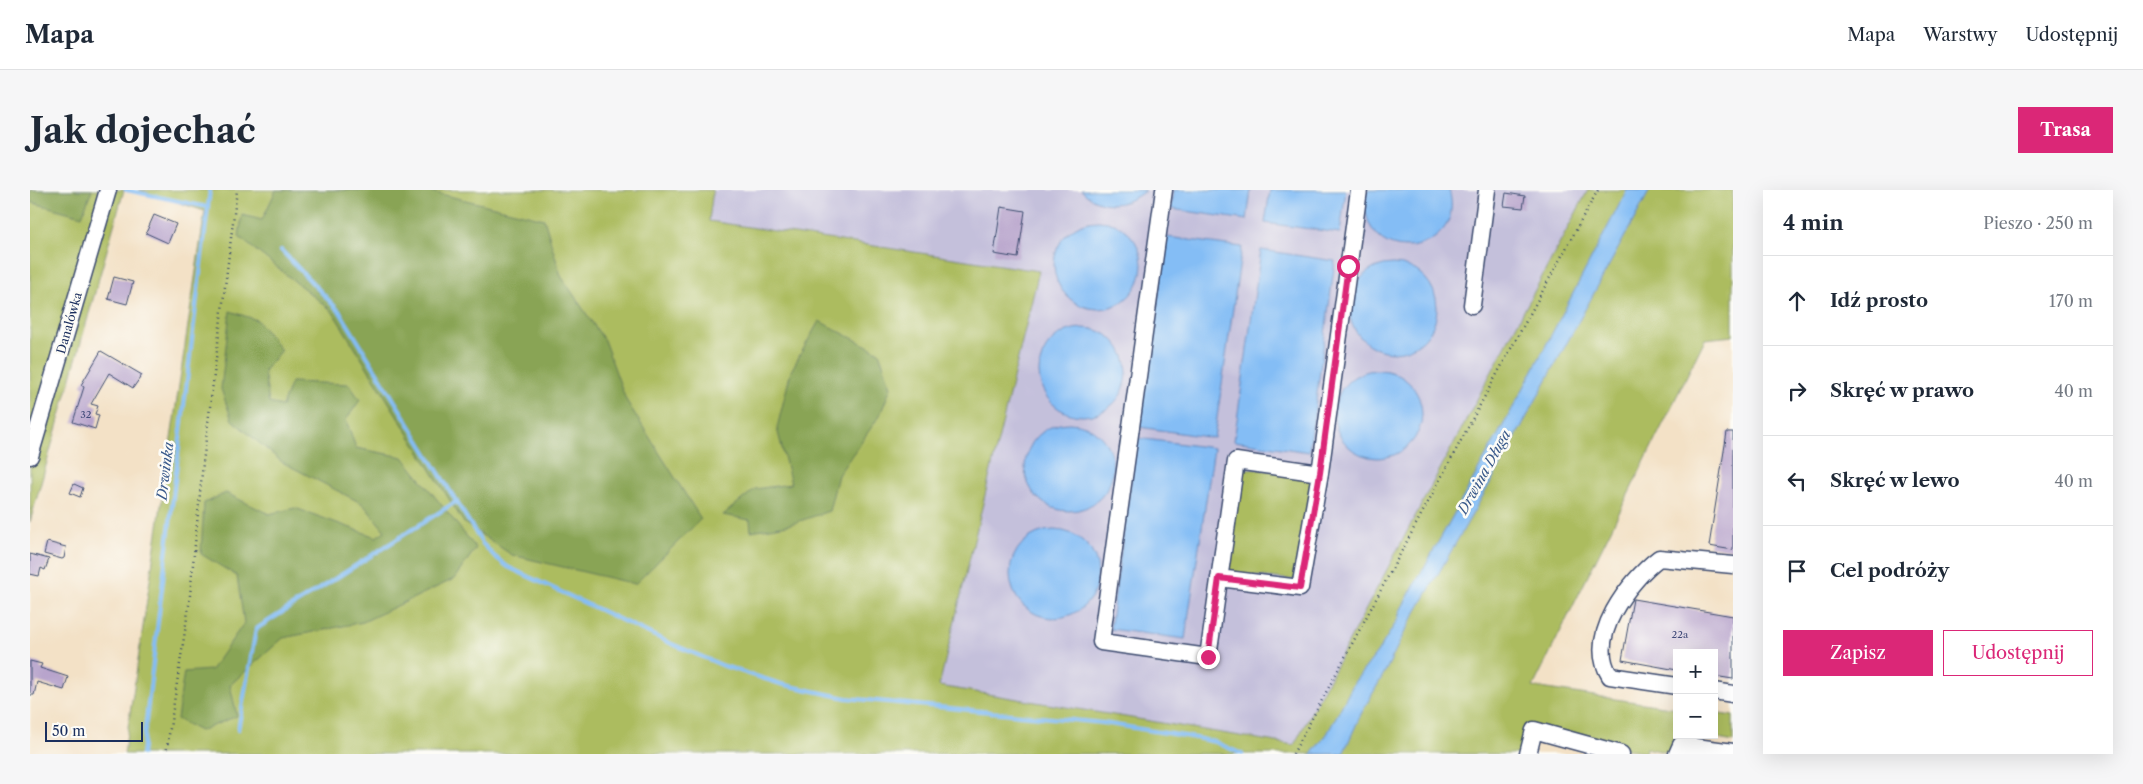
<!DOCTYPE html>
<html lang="pl">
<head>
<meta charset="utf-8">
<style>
	body { margin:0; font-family:"Libre Caslon Text",serif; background:#f6f6f7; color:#1f2937 }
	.controls { position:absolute; right:15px; bottom:15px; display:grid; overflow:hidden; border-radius:0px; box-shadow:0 5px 20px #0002 }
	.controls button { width:45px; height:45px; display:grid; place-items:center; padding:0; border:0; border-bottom:1px solid #e0e1e3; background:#fff; color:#1f2937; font:25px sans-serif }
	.scale { position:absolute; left:15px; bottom:12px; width:98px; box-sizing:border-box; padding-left:5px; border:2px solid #1b2f5e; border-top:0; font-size:14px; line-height:18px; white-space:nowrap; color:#1b2f5e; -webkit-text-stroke:4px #fdfcf7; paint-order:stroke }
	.stop { position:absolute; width:15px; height:15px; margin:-11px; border:4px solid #db2777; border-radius:50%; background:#fff }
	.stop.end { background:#db2777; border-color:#fff; box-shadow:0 1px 5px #0008 }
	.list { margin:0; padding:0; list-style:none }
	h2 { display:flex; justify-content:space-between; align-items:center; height:65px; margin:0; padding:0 20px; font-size:21px }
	h2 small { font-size:16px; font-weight:400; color:#747a83 }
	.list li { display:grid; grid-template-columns:32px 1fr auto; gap:15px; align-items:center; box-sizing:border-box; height:90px; padding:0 20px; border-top:1px solid #e0e1e3 }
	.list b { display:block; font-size:19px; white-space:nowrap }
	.list em { font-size:16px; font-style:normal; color:#747a83 }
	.actions { display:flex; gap:10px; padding:15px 20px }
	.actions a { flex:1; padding:11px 0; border:1px solid #db2777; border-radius:0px; text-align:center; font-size:18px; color:#db2777 }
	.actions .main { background:#db2777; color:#fff }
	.icon { flex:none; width:28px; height:28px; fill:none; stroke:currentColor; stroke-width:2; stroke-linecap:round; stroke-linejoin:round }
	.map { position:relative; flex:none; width:1703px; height:564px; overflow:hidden; border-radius:0px }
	header { display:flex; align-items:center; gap:30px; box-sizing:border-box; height:70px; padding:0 25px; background:#fff; border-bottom:1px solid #e0e1e3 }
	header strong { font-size:24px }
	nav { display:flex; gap:28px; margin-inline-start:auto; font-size:18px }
	.intro { display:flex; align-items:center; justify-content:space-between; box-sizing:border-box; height:120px; padding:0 30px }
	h1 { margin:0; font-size:35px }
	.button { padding:12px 22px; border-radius:0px; background:#db2777; color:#fff; font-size:18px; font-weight:700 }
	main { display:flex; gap:30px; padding:0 30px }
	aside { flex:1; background:#fff; border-radius:0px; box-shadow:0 5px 20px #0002 }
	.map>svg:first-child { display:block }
	.industrial { fill:#c4c0db }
	.green { fill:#acbc5e; stroke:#64765e }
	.forest { fill:#89a455; stroke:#526a5a }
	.water { fill:#84bdf5; stroke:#5076aa }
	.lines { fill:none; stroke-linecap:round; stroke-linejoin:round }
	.stream { stroke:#84bdf5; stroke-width:4 }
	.building { fill:#b8a4cc }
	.minor-casing { stroke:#3b4a6e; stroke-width:19 }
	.path { stroke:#3b4a6e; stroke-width:2.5; stroke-dasharray:1 4; stroke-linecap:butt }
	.minor { stroke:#fff; stroke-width:16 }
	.route { stroke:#db2777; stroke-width:6 }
	.labels { text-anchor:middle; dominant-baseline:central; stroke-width:5; stroke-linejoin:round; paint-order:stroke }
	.number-label { font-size:10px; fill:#424c7a }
	.street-label { font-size:12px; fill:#1b2f5e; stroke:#fdfcf7 }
	.water-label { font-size:14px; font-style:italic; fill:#3a5a8b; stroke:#fdfcf7 }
</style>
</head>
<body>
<header>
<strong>Mapa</strong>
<nav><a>Mapa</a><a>Warstwy</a><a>Udostępnij</a></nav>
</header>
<div class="intro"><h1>Jak dojechać</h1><a class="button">Trasa</a></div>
<main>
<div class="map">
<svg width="1703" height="564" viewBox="0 0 1703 564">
	<rect width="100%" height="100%" fill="#fdfcf7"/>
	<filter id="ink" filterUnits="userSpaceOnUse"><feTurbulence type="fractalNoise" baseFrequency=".02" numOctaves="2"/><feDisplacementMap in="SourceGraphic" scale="10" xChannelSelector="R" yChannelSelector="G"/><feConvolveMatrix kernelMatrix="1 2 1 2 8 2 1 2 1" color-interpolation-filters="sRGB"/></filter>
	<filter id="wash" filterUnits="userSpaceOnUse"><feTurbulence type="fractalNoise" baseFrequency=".0096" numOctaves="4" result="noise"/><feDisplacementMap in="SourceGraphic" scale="20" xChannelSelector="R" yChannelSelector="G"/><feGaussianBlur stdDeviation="1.12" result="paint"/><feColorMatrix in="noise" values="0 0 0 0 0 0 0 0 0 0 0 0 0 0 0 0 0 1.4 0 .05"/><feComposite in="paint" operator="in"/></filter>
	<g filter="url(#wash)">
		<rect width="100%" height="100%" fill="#f3e1c6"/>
		<!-- industrial -->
		<path class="industrial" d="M 683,0 L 1558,0 L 1264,555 L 909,496 L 1008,81 L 678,31 Z"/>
		<!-- green -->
		<path class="green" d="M 0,0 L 94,0 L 0,332 Z
			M 109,0 L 683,0 L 679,31 L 1009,81 L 909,496 L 1264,555 L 1558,0 L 1703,0 L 1703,146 L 1675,149 L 1503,497 L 1647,518 L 1647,541 L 1639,563 L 1616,558 L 1615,563 L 1499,537 L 1492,564 L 94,564 L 175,21 Z
			M 1213,278 L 1287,286 L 1265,390 L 1197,383 L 1202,313 Z
			M 1684,523 L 1703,526 L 1703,552 L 1670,545 L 1684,545 Z"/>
		<!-- forest -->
		<path class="forest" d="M 0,0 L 62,0 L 52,26 L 0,12 Z
			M 246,0 L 394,0 L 514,29 L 531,86 L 574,150 L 596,210 L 671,329 L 605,394 L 482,365 L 434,333 L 302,121 L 209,47 L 212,25 L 232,30 Z
			M 200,121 L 227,130 L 251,160 L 234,181 L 239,213 L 252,216 L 261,192 L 319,194 L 330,210 L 316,230 L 326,258 L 373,267 L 446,358 L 424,389 L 333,432 L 253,448 L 200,495 L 207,526 L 170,541 L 147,529 L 154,482 L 181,480 L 214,433 L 207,386 L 171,364 L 174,313 L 196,303 L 239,324 L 265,318 L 346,347 L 355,341 L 333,314 L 252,272 L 202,230 L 191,199 Z
			M 789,131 L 849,162 L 861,197 L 850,225 L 808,285 L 799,321 L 758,335 L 721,341 L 720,330 L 693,325 L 725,299 L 761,294 L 747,238 L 761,181 Z"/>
		<!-- water -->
		<path class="water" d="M 1051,0 L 1116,0 C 1096,17 1070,20 1051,0 Z
			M 1144,0 L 1221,0 L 1217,30 L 1141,19 Z
			M 1240,0 L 1316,0 L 1310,43 L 1235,33 Z
			M 1337,0 L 1419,0 C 1437,59 1347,81 1336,23 C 1334,15 1334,7 1337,0 Z
			M 1597,0 L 1620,0 L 1470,276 L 1373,445 L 1356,480 L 1331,524 L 1314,562 L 1313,564 L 1281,564 L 1297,544 L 1325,491 L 1347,463 L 1368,429 L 1370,421 L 1491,203 Z
			M1024 75a44 44 0 1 1 88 0a44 44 0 1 1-88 0Z
			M 1137,47 L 1212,57 L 1184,248 L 1109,237 Z
			M 1231,60 L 1305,71 L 1279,262 L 1204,251 Z
			M1319 118a44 44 0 1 1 88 0a44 44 0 1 1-88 0Z
			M1009 182a44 44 0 1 1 88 0a44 44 0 1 1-88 0Z
			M1304 224a44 44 0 1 1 88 0a44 44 0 1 1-88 0Z
			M995 277a44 44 0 1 1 88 0a44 44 0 1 1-88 0Z
			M 1107,248 L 1184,258 L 1155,449 L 1080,439 Z
			M980 384a44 44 0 1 1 88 0a44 44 0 1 1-88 0Z"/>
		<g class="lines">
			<!-- stream -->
			<path class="stream" d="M 96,0 L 177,17
				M 251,60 L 310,122 L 452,353 L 464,366 L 478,377 L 642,454 L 694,476 L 751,494 L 816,508 L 1073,533 L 1161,547 L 1185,552 L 1212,564
				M 208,540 L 226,439 L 427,311
				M 112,564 L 180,0"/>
		</g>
		<g id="blocks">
			<!-- building -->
			<path class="building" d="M 1476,3 L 1495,6 L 1493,18 L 1474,16 Z
				M 971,17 L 995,21 L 988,68 L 964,64 Z
				M 124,25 L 146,34 L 138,53 L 116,43 Z
				M 84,87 L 103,92 L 97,114 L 78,109 Z
				M 71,161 L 112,185 L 103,198 L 79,183 L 61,214 L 68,216 L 65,224 L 69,225 L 65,239 L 43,232 L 54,197 L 51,195 Z
				M 1697,242 L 1703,242 L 1703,360 L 1679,356 Z
				M 44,294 L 53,298 L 50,307 L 40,303 Z
				M 17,352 L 36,357 L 34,368 L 32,369 L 14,364 Z
				M 0,364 L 19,369 L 15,380 L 11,378 L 9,386 L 0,384 Z
				M 1603,409 L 1703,426 L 1703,489 L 1684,486 L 1684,463 L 1647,463 L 1647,480 L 1592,470 Z
				M 0,471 L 12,474 L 10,478 L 38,487 L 34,500 L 7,492 L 4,505 L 0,505 Z"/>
		</g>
	</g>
	<g filter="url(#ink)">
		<use href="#blocks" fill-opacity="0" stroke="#3b4a6e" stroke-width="1"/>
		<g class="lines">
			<!-- minor casing -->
			<g class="minor-casing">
				<path id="minor" d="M 1134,0 L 1071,452 L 1178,467 L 1206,271 L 1290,283 L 1329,0
					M 1442,115 L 1457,0
					M 0,266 L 78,0
					M 1189,388 L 1270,398 L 1290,283
					M 1647,496 L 1580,486 C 1555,447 1599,391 1629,368 L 1703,375
					M 1684,501 L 1703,504
					M 1498,564 L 1504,540 L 1591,564
					M 1647,564 L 1651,555 L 1703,562"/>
			</g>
			<!-- path -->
			<path class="path" d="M 136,564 L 159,415 L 173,273 L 207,0
				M 1263,564 L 1450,215 L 1568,0"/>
			<!-- minor -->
			<use href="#minor" class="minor"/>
		</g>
	</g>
	<g class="lines" filter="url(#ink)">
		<!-- route -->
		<path class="route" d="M 1178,467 L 1189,388 L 1270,398 L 1290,283 L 1318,76"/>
	</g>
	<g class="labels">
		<!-- number labels -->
		<g class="number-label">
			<text x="56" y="224">32</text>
			<text x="1650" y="444">22a</text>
		</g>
		<!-- street labels -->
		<g class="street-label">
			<text transform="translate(39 133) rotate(-74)">Danalówka</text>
		</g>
		<!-- water labels -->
		<g class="water-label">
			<text transform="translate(135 281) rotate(-83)">Drwinka</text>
			<text transform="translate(1454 282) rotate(-61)">Drwina Długa</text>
		</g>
	</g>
</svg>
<div class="controls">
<button>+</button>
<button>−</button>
</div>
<div class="scale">50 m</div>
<div class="stop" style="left:1318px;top:76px"></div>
<div class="stop end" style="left:1178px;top:467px"></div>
</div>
<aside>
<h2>4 min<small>Pieszo · 250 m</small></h2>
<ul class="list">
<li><svg class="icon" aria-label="ahead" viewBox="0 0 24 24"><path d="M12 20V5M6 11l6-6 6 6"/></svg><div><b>Idź prosto</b></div><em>170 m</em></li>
<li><svg class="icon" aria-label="right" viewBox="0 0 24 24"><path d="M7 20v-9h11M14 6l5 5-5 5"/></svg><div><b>Skręć w prawo</b></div><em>40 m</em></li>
<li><svg class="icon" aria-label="left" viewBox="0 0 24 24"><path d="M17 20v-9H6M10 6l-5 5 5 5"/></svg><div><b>Skręć w lewo</b></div><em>40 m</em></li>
<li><svg class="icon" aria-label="arrive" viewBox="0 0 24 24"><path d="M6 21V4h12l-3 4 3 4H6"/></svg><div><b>Cel podróży</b></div></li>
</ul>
<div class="actions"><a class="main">Zapisz</a><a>Udostępnij</a></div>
</aside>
</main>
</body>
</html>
